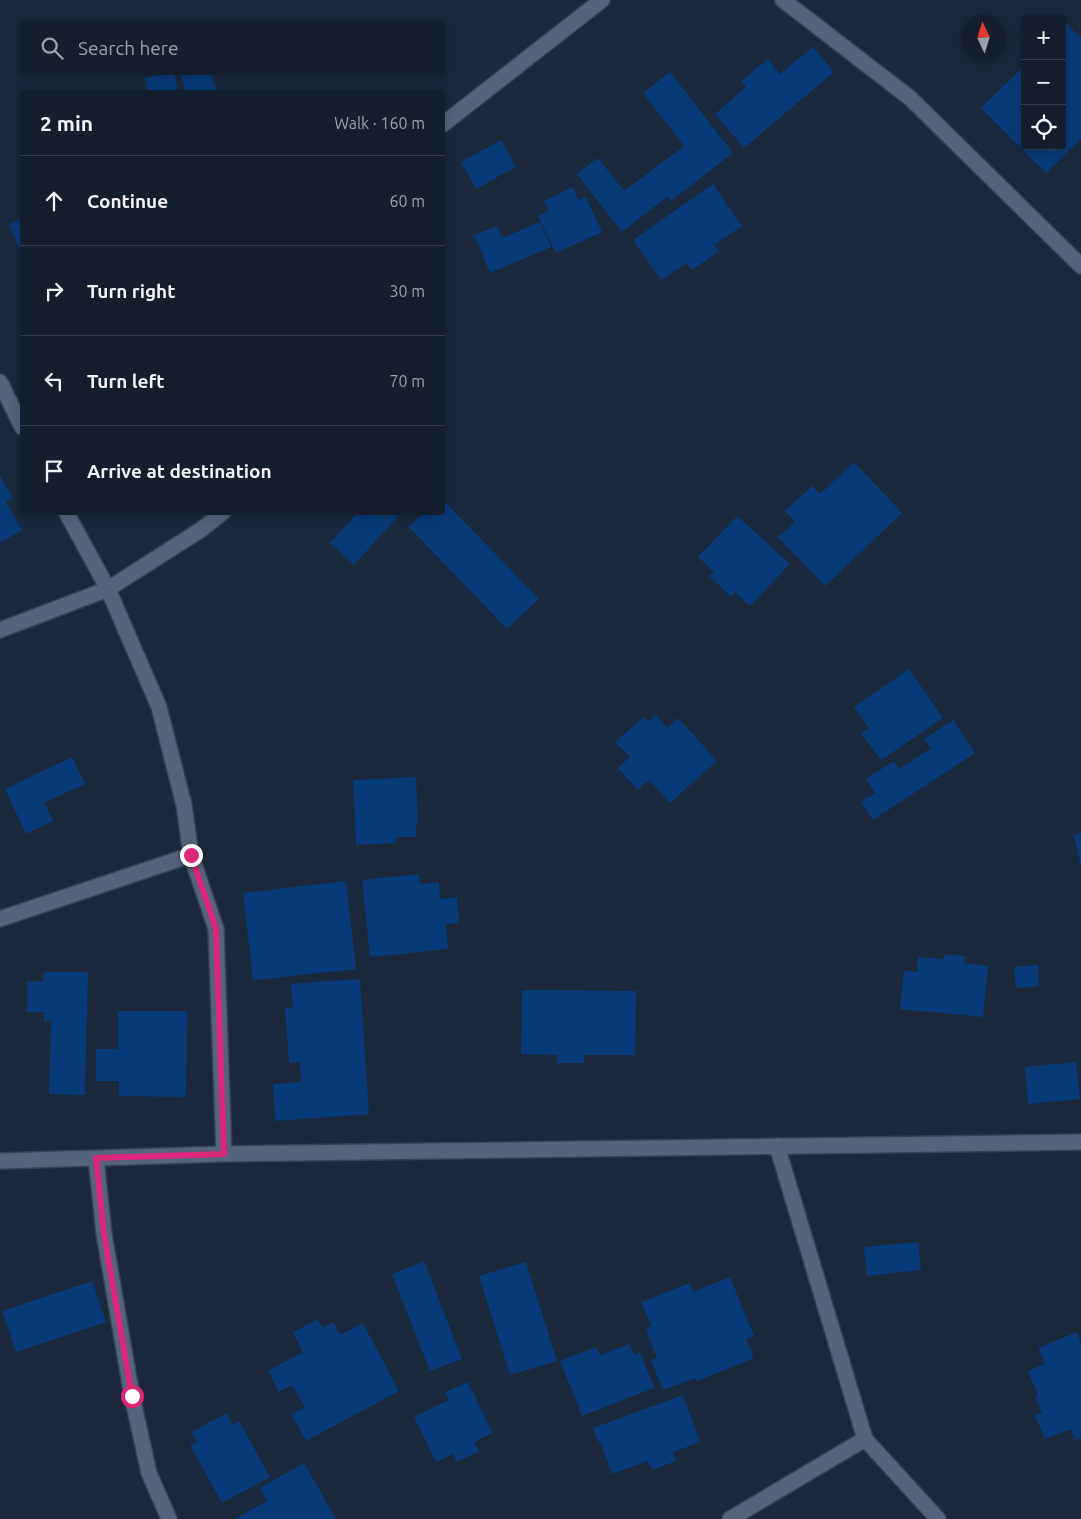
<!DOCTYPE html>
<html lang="en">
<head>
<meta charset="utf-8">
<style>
	body { margin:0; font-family:Ubuntu,sans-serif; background:#1d2734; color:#f1f3f6 }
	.controls { position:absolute; right:15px; top:15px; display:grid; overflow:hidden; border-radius:5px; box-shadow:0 2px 12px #0003 }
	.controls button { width:45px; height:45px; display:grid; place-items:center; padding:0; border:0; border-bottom:1px solid #333c48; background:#141e2c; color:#f1f3f6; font:25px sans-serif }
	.compass { position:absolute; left:961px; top:15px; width:45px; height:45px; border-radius:50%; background:#141e2c; box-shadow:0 2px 12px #0003; rotate:356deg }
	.stop { position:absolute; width:15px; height:15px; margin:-11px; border:4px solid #db2777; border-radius:50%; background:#fff }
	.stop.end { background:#db2777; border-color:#fff; box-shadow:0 1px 5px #0008 }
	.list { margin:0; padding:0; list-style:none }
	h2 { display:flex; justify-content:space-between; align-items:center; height:65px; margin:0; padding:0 20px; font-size:21px }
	h2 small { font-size:16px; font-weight:400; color:#9da2a9 }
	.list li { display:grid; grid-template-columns:32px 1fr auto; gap:15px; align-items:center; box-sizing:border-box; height:90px; padding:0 20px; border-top:1px solid #333c48 }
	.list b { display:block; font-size:19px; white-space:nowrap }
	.list em { font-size:16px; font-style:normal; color:#9da2a9 }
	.icon { flex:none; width:28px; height:28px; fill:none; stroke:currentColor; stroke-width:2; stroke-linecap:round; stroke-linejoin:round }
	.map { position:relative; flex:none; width:1081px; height:1519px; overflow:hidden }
	.search { position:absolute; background:#141e2c; box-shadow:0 2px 12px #0003; left:20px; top:20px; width:425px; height:55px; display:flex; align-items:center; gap:12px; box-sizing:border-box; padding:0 18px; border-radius:5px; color:#9da2a9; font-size:19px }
	.panel { position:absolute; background:#141e2c; box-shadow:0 2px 12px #0003; left:20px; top:90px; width:425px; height:425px; border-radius:5px }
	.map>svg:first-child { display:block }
	.building { fill:#073a79 }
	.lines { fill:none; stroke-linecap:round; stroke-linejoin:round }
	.street-casing { stroke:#364252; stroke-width:18 }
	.street { stroke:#54647a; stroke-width:15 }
	.route { stroke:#db2777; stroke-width:6 }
</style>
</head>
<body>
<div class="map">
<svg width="1081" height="1519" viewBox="0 0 1081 1519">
	<rect width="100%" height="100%" fill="#1b283b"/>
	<!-- building -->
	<path class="building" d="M 1067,24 L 1081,38 L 1081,139 L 1046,173 L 981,108 L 1025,65 L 1025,146 L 1062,146 L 1062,29 Z
		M 813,47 L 834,72 L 744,148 L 715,114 L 746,87 L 741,81 L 768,59 L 780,74 Z
		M 174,72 L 178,92 L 148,92 L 145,78 Z
		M 180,72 L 211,72 L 217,92 L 186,92 Z
		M 670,72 L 733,153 L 671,201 L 668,196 L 622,232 L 577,174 L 598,158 L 624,191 L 684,146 L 643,93 Z
		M 501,140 L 516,167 L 476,189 L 461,162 Z
		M 713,184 L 742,226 L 714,245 L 719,251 L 692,270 L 687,263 L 661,280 L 633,240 Z
		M 573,187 L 578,200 L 586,197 L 602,232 L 556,253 L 538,216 L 549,211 L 544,201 Z
		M 22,219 L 22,256 L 9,224 Z
		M 540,222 L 551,247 L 490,273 L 474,235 L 497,226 L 502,238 Z
		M 854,462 L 902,513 L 825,586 L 778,537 L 795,522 L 785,511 L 812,486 L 820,494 Z
		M 0,476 L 13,498 L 6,502 L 22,530 L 0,543 Z
		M 442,499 L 539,599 L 507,629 L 409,527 L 424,512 L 442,512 Z
		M 358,512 L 402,512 L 354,565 L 330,543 Z
		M 737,516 L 790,564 L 750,606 L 735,592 L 731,597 L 709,576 L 714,572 L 698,557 Z
		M 909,669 L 943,718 L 881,760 L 861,733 L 869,728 L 854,707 Z
		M 656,715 L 667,728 L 678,718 L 717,761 L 670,803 L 649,780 L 638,790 L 618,768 L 630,757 L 615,742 L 644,717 L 648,722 Z
		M 953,720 L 975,753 L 873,820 L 861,802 L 875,793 L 866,779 L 894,761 L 899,769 L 931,748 L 924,739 Z
		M 72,757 L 85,784 L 44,803 L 53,821 L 26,834 L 5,789 Z
		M 416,777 L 418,824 L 416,824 L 416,837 L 396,837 L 396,843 L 356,845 L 353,780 Z
		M 1081,833 L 1081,863 L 1080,863 L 1074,835 Z
		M 419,874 L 420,884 L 439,882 L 440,899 L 457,897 L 459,923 L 446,924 L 448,949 L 370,957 L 362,880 Z
		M 346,881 L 356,969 L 253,980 L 243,893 Z
		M 945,954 L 965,956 L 964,963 L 988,966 L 983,1017 L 900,1009 L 904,970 L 917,972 L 918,957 L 944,959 Z
		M 1038,965 L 1039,986 L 1016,988 L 1014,967 Z
		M 44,972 L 88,972 L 85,1095 L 49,1094 L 51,1021 L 44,1021 L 44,1012 L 27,1012 L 27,981 L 43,982 Z
		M 360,979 L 369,1114 L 275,1121 L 273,1084 L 301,1082 L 300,1062 L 289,1063 L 285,1008 L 293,1007 L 291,984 Z
		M 522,990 L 636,991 L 635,1055 L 584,1055 L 584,1063 L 557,1063 L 557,1055 L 521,1054 Z
		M 118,1011 L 187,1011 L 186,1097 L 119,1096 L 119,1081 L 96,1081 L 96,1049 L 118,1049 Z
		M 1076,1062 L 1080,1099 L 1028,1104 L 1025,1067 Z
		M 918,1242 L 921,1270 L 867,1276 L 864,1247 Z
		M 424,1261 L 462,1359 L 430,1371 L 392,1274 Z
		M 526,1262 L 557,1361 L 510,1375 L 479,1276 Z
		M 730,1277 L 754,1336 L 746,1339 L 754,1358 L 697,1381 L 696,1378 L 663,1390 L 651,1360 L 657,1358 L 646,1329 L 651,1326 L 641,1302 L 690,1283 L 693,1292 Z
		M 92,1281 L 106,1322 L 16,1352 L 2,1311 Z
		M 318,1319 L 322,1328 L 333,1322 L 340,1335 L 363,1323 L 399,1391 L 306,1441 L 291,1414 L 305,1407 L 292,1385 L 279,1392 L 268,1371 L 303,1352 L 293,1332 Z
		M 1077,1332 L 1081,1343 L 1081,1438 L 1075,1440 L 1071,1429 L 1045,1439 L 1035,1415 L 1042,1413 L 1035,1397 L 1038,1396 L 1028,1371 L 1045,1364 L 1038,1348 Z
		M 629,1344 L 634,1355 L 640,1352 L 654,1388 L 582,1416 L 560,1361 L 596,1347 L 600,1355 Z
		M 468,1382 L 493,1433 L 474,1442 L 479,1451 L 457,1462 L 453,1454 L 436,1462 L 414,1417 L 449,1400 L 445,1392 Z
		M 683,1395 L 700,1442 L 673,1452 L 676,1461 L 652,1470 L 648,1461 L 612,1474 L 600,1441 L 598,1442 L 593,1428 Z
		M 226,1413 L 232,1425 L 239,1421 L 270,1477 L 222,1503 L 190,1445 L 197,1442 L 192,1432 Z
		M 304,1463 L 336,1519 L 235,1519 L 267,1501 L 260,1488 Z"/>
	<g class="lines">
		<!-- street casing -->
		<g class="street-casing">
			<path id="street" d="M 783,0 L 910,98 L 1081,266
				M 442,125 L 602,0
				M 0,382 L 22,427
				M 66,512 L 108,589 L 159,707 L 184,805 L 191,855 L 216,929 L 224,1154 L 1081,1142
				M 0,630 L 108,589 L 202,529 L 223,512
				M 0,919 L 191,855
				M 96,1158 L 104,1234 L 132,1396 L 149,1473 L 169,1519
				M 0,1161 L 224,1154
				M 865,1439 L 938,1519
				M 730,1519 L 865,1439 L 777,1146"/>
		</g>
		<!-- street -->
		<use href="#street" class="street"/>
	</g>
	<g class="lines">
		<!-- route -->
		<path class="route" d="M 132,1396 L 104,1234 L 96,1158 L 224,1154 L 216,929 L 191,855"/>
	</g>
</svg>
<div class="controls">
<button>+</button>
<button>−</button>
<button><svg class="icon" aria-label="locate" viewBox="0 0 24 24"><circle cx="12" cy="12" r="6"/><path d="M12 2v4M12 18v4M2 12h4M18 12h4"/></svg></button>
</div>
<svg class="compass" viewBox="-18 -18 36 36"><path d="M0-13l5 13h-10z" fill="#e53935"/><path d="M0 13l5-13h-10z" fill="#9da2a9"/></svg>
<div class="stop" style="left:132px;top:1396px"></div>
<div class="stop end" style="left:191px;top:855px"></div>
<div class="search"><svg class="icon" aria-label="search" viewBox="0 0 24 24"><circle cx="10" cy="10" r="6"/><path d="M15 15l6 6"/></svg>Search here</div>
<section class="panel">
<h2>2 min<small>Walk · 160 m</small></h2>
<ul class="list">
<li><svg class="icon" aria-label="ahead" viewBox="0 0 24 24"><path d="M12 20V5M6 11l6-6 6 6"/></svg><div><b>Continue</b></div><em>60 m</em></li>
<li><svg class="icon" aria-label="right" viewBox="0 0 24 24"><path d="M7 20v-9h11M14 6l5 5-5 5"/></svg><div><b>Turn right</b></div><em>30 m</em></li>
<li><svg class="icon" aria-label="left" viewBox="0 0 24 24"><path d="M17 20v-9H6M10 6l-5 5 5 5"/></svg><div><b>Turn left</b></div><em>70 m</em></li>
<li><svg class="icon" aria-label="arrive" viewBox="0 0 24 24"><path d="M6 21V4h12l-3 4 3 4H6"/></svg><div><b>Arrive at destination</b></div></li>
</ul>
</section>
</div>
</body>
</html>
